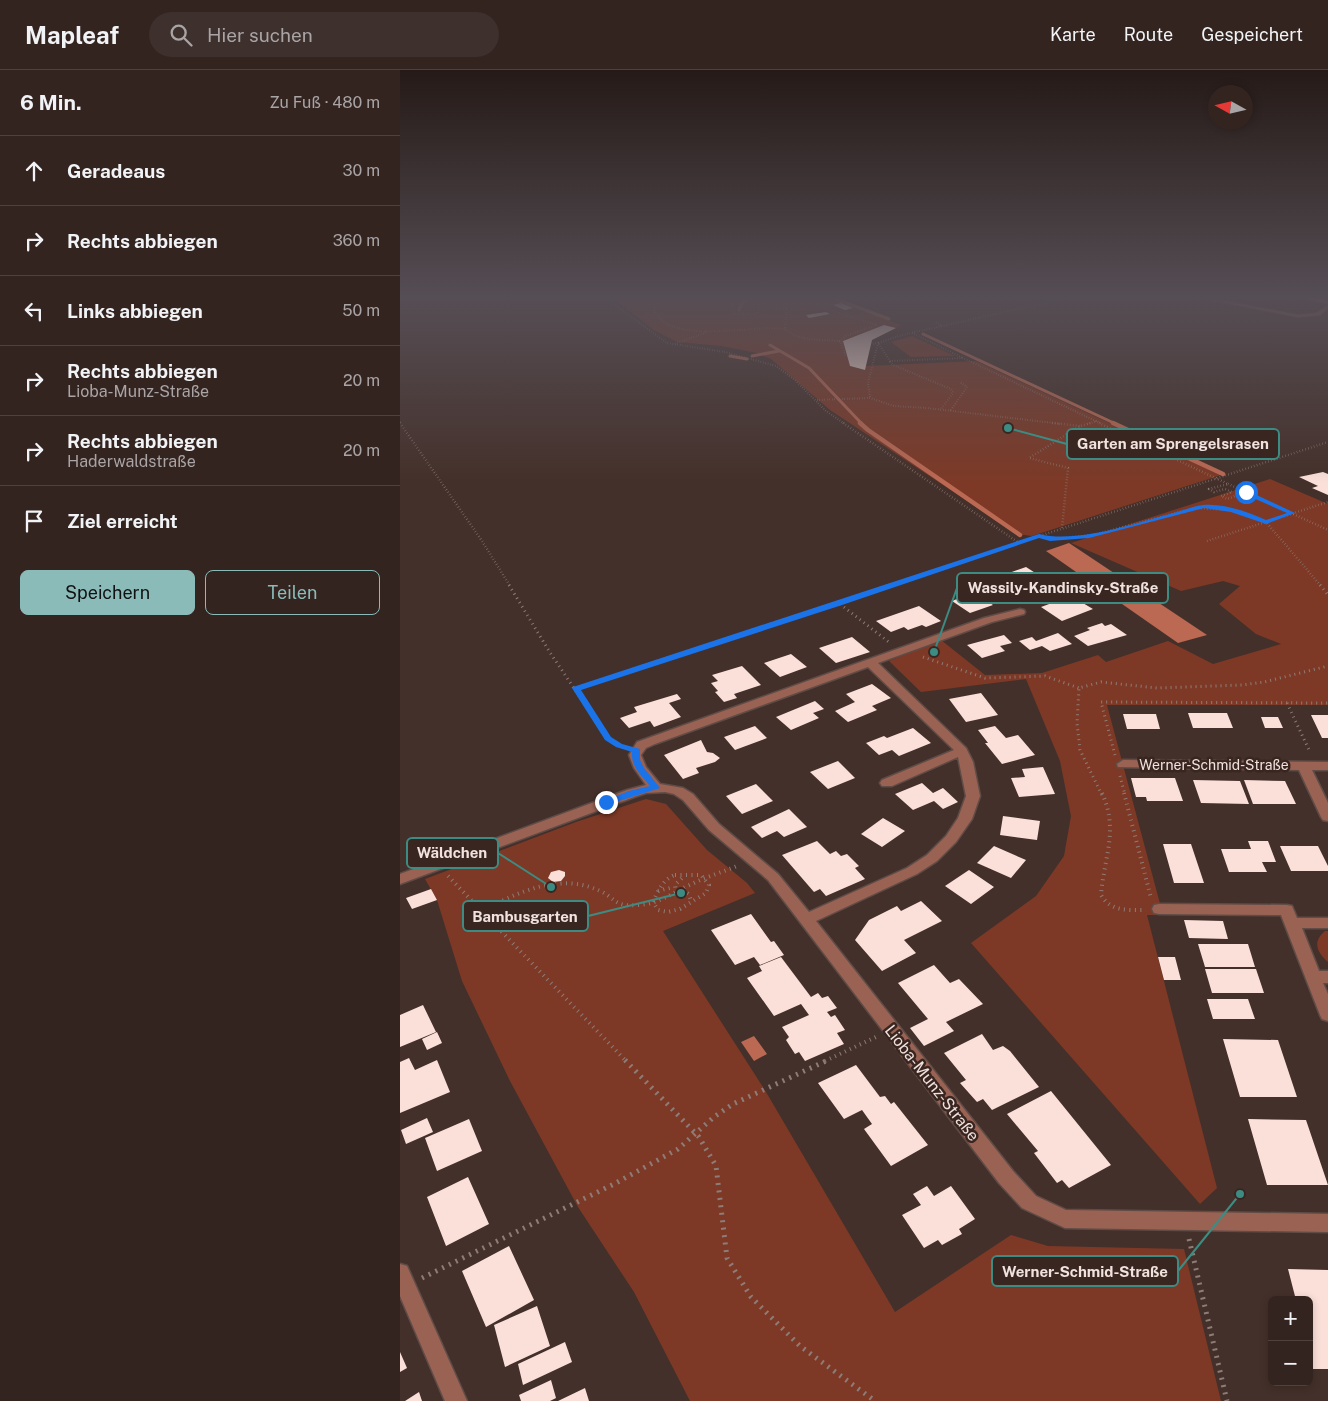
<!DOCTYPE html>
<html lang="de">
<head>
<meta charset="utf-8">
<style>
	body { margin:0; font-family:"Public Sans",sans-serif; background:#3e302d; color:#f1f3f6 }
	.controls { position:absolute; right:15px; bottom:15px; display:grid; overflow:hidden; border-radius:8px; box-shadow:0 2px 8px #0003 }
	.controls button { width:45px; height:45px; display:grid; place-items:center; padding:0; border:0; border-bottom:1px solid #4e413e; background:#332420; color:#f1f3f6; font:25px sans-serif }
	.compass { position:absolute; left:808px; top:15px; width:45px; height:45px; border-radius:50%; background:#332420; box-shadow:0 2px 8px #0003; rotate:278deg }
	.stop { position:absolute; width:15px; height:15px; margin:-11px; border:4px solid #1a73e8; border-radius:50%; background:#fff }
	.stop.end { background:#1a73e8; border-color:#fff; box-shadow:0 1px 5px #0008 }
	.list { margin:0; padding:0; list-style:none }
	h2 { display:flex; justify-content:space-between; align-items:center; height:65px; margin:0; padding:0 20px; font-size:21px }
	h2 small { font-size:16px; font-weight:400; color:#a9a4a5 }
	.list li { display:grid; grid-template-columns:32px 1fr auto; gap:15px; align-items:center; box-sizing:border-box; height:70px; padding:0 20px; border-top:1px solid #4e413e }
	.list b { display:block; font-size:19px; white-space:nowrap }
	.list p { margin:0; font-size:16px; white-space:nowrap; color:#a9a4a5 }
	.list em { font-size:16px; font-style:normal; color:#a9a4a5 }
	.actions { display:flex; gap:10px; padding:15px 20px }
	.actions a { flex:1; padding:11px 0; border:1px solid #8bbbb9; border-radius:8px; text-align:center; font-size:18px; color:#8bbbb9 }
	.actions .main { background:#8bbbb9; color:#111 }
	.icon { flex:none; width:28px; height:28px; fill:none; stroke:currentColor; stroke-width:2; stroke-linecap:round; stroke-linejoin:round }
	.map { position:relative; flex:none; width:928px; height:1331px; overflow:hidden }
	header { display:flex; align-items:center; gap:30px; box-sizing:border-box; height:70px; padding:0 25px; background:#332420; border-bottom:1px solid #4e413e }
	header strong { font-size:24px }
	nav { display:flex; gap:28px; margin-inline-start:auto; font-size:18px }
	.search { width:350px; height:45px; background:#3e302d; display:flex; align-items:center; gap:12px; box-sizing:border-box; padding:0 18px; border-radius:28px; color:#a9a4a5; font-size:19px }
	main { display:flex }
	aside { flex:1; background:#332420 }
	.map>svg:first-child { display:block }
	.green { fill:#7d3926 }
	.water { fill:#bb6953 }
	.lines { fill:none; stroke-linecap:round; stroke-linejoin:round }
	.stream-far1 { stroke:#bb6953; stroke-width:3 }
	.stream { stroke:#bb6953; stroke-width:4.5 }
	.building { fill:#fbe0d9 }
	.service-casing { stroke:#604c47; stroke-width:2 }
	.minor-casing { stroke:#604c47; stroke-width:3 }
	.secondary-casing { stroke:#604c47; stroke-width:3 }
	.path-far4 { stroke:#8e7c77; stroke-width:2; stroke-dasharray:0.5 2; stroke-linecap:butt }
	.path-far3 { stroke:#8e7c77; stroke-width:2.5; stroke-dasharray:0.5 2.5; stroke-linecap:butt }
	.path-far2 { stroke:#8e7c77; stroke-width:3; stroke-dasharray:1 4; stroke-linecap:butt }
	.path-far1 { stroke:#8e7c77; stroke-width:4; stroke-dasharray:1 4.5; stroke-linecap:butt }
	.path { stroke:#8e7c77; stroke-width:5; stroke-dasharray:2 5.5; stroke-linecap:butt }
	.service { fill:#9a6253; fill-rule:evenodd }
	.minor { fill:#9a6253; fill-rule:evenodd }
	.secondary { fill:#d17961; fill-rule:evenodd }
	.route { fill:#1a73e8 }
	.labels { text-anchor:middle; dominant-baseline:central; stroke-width:5; stroke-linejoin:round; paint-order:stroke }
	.street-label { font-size:14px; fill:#f0e2de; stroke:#3a2621 }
	.near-street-label { font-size:16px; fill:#f0e2de; stroke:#3a2621 }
	.leader { fill:none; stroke:#3c8c84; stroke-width:2 }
	.callout-dot { fill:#3c8c84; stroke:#3a2621; stroke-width:2 }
	.callout { fill:#3a2621; stroke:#3c8c84; stroke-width:2 }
	.callout-label { font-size:15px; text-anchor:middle; font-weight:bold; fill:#f0e2de }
</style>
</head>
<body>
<header>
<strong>Mapleaf</strong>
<div class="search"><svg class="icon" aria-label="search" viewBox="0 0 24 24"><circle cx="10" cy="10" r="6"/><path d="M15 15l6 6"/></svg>Hier suchen</div>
<nav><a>Karte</a><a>Route</a><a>Gespeichert</a></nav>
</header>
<main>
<aside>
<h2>6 Min.<small>Zu Fuß · 480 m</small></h2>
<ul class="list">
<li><svg class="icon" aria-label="ahead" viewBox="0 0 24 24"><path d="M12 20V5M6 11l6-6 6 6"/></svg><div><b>Geradeaus</b></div><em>30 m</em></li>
<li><svg class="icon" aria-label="right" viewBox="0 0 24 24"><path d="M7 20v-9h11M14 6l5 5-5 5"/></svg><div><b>Rechts abbiegen</b></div><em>360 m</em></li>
<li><svg class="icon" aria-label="left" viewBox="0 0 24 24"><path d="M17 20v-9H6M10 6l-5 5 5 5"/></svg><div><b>Links abbiegen</b></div><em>50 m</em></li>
<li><svg class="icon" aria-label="right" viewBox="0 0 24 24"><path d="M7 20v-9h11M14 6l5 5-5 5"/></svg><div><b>Rechts abbiegen</b><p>Lioba-Munz-Straße</p></div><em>20 m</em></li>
<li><svg class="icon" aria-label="right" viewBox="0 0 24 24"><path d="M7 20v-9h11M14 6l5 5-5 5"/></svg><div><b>Rechts abbiegen</b><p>Haderwaldstraße</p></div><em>20 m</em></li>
<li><svg class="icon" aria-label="arrive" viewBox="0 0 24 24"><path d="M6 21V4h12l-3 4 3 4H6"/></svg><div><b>Ziel erreicht</b></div></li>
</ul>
<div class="actions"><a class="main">Speichern</a><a>Teilen</a></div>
</aside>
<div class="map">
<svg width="928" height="1331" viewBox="0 0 928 1331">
	<rect width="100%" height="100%" fill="#44302a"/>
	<!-- green -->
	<path class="green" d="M 210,226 L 435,226 L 460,239 L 501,255 L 496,258 L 484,255 L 443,271 L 450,296 L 464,300 L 466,296 L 576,291 L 821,405 L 632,466 L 617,464 L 430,340 L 371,289 L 357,283 L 322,276 L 277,272 L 254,260 Z
		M 512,266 L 555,286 L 511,287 L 491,272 Z
		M 870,409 L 928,434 L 928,635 L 707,635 L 763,845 L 747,845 L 817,1118 L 800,1134 L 571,873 L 636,826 L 664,786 L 671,746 L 660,691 L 626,609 L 521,622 L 489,591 L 541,570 L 585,605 L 642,603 L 698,585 L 706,592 L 768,571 L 813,594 L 881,574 L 856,564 L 819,534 L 840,516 L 823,511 L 781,521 L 671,473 Z
		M 246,729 L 266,734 L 307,780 L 347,813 L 355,823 L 263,861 L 366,1022 L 495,1242 L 611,1165 L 648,1176 L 784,1179 L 821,1331 L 290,1331 L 234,1222 L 178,1137 L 110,1011 L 62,911 L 37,830 L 25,809 L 176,752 Z
		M 925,861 L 928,861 L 928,892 C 917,882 912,872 925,861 Z"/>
	<!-- water -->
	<path class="water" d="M 669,473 L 807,565 L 778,573 L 646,481 Z
		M 354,966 L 367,984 L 354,991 L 341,972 Z"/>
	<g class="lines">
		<!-- stream-far1 -->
		<path class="stream-far1" d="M 428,226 L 489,249
			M 339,240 L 343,231 L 357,226
			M 523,264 L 716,354
			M 370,275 L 409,298 L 462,354
			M 330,286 L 347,289
			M 352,286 L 379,281"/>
		<!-- stream -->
		<path class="stream" d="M 460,353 L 468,360 L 620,465
			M 713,353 L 823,404"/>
	</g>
	<!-- building -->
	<path class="building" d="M 441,233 L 453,238 L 445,240 L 433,235 Z
		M 426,242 L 430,244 L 409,248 L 406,245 Z
		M 484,255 L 496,258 L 472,270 L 465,300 L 450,296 L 443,271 Z
		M 923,402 L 928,404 L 928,425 L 912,418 L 918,416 L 899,407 Z
		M 626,497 L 651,513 L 606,529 L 581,513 Z
		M 574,522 L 593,535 L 570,543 L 552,531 Z
		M 671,526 L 693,539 L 662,551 L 641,537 Z
		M 519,536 L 541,551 L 526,557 L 522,555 L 508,560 L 504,557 L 491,562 L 476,551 Z
		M 702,553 L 705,556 L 711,554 L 727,565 L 688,576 L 674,566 L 690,560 L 687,558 Z
		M 658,563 L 672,574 L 650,581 L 642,576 L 630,580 L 619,571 L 632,567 L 636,571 Z
		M 604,565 L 612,573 L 600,576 L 605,581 L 582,588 L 567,575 Z
		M 452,567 L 470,582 L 436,593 L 419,578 Z
		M 391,584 L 407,597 L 380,607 L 364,593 Z
		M 342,596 L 361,615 L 334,624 L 337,628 L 324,632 L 315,622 L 318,621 L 311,613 L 318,611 L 312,605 Z
		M 472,614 L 491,628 L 472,636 L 477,640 L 448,652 L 435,641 L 455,632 L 446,624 Z
		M 581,623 L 598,645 L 566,652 L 549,629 Z
		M 277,624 L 281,629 L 269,633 L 281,647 L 254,657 L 250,651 L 229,658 L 220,648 L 237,642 L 234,637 Z
		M 415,631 L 424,639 L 413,643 L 419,648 L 391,660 L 376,647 Z
		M 788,643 L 827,643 L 833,658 L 793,658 Z
		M 723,644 L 756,644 L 760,659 L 727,659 Z
		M 911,645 L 928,645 L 928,668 L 922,668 Z
		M 861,647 L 878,647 L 883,658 L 865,658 Z
		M 355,656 L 367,668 L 335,680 L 324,667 Z
		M 595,656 L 606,668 L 618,665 L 635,685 L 602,694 L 585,673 L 588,673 L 578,660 Z
		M 513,658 L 531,673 L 499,686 L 492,680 L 479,685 L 466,673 L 484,666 L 487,668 Z
		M 301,670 L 307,682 L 313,683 L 320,688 L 315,692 L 296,698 L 299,703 L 283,709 L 264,685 Z
		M 438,691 L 455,708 L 428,719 L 410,702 Z
		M 643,697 L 655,724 L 619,727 L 611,708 L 625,707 L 622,699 Z
		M 731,708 L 775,708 L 783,731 L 747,731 L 746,727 L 736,727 Z
		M 793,710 L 840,711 L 849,734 L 801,733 Z
		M 844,710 L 885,711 L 896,734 L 853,734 Z
		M 522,713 L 533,723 L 543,718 L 558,732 L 543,739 L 534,731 L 513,740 L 495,724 Z
		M 356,714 L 373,731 L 342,744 L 326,726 Z
		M 389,739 L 407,757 L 384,767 L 377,761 L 362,768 L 351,757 Z
		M 603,746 L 640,751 L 637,770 L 600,765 Z
		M 483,748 L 505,761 L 482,777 L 461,764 Z
		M 417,771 L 430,784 L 436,781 L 441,786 L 447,784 L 459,796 L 455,798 L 465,809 L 426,826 L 420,819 L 414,822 L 382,785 Z
		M 848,771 L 868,771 L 876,792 L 862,792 L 867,802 L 829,802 L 821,779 L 851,779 Z
		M 763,774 L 791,774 L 804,813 L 774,813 Z
		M 594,776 L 626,790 L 611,808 L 577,793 Z
		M 880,776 L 918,776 L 928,796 L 928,801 L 891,801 Z
		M 159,800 L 165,802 L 165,806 L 161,811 L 153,812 L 148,808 L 151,802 Z
		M 569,800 L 594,817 L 571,834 L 545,816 Z
		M 31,819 L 37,830 L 12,839 L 6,828 Z
		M 521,831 L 542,851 L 504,870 L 516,883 L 482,901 L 455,870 L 469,850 L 497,836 L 501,841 Z
		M 351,844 L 371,872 L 374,871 L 384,885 L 360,895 L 354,887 L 335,895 L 311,860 Z
		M 784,850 L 823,851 L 828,869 L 789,868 Z
		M 798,874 L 848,874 L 855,897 L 805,897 Z
		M 381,887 L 411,927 L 418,923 L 422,928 L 428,926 L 437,938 L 427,942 L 431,947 L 435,945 L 445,960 L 437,963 L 444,974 L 405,991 L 399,982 L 395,984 L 386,970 L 389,967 L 382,957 L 409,945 L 401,934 L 374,946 L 347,908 L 362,901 L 359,896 Z
		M 758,887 L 775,887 L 781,910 L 764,910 Z
		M 534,895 L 550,913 L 559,909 L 583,934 L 546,952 L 554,961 L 524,976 L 510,958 L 528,949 L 498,913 Z
		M 805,899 L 856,899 L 864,923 L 812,923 Z
		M 807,929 L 848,929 L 855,949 L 813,949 Z
		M 23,935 L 36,962 L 0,977 L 0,945 Z
		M 37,962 L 42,973 L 27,980 L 22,969 Z
		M 582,964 L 593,980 L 603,976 L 610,981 L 639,1017 L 592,1040 L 583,1029 L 577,1032 L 560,1013 L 566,1010 L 544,983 Z
		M 823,969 L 878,970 L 897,1027 L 840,1027 Z
		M 9,988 L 15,1000 L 37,990 L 50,1022 L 0,1043 L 0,992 Z
		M 456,995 L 480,1027 L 485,1026 L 491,1034 L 494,1032 L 528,1075 L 491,1096 L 464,1059 L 472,1054 L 462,1040 L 444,1049 L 418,1013 Z
		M 651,1021 L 711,1095 L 669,1118 L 662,1110 L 657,1113 L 634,1083 L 638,1081 L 607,1044 Z
		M 27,1048 L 33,1062 L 6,1074 L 1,1060 Z
		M 69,1049 L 82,1081 L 37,1101 L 25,1068 Z
		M 848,1049 L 906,1050 L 928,1115 L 867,1115 Z
		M 68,1107 L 89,1154 L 46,1176 L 27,1127 Z
		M 527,1116 L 534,1126 L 551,1116 L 575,1149 L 559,1159 L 562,1164 L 542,1175 L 538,1170 L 524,1178 L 502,1145 L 521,1135 L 513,1124 Z
		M 109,1176 L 134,1230 L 86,1257 L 62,1201 Z
		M 888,1199 L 928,1200 L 928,1299 L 909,1299 L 909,1230 L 896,1230 Z
		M 137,1236 L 150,1276 L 105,1297 L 94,1255 Z
		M 165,1272 L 172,1292 L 123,1315 L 118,1294 Z
		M 0,1282 L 7,1298 L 0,1302 Z
		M 151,1310 L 156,1328 L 150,1331 L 121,1331 L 119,1325 Z
		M 185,1318 L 189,1331 L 158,1331 Z
		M 19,1322 L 22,1331 L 5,1331 Z"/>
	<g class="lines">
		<!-- service casing -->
		<g class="service-casing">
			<path id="service" d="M 790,226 L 801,226 L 898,245 L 917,243 L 928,235 L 928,238 L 920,245 L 898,247 Z"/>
		</g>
		<!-- minor casing -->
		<g class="minor-casing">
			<path id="minor" d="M 620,539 L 624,540 L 625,542 L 624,544 L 592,552 L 478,593 L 566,678 L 573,692 L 580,726 L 572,749 L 556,772 L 537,791 L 517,804 L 416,851 L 613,1101 L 636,1126 L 666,1140 L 928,1144 L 928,1162 L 665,1158 L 622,1138 L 599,1113 L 368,810 L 309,760 L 283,730 L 274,724 L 265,722 L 246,723 L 237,726 L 0,814 L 0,804 L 227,720 L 246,715 L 234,698 L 229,685 L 237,672 L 584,548 ZM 468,597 L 554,680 L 482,710 L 480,713 L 482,716 L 492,716 L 558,687 L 566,726 L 558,748 L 546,766 L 527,785 L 507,798 L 409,842 L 378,804 L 319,754 L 293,724 L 283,718 L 260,714 L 246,697 L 241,685 L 246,678 L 255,674 Z
				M 723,690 L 928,692 L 928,700 L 912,700 L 928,733 L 928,751 L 923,750 L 921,747 L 899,700 L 718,697 L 717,694 Z
				M 759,834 L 887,835 L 892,836 L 897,848 L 928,848 L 928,858 L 902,858 L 919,901 L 928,901 L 928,913 L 923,913 L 928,924 L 928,951 L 922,949 L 920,945 L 881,845 L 759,844 L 754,843 L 752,839 L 754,835 Z
				M 0,1194 L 7,1196 L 67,1331 L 45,1331 L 0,1226 Z"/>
		</g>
		<!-- secondary casing -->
		<g class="secondary-casing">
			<path id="secondary" d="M 894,226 L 908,226 L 928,230 L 928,234 Z"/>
		</g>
		<!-- path-far4 -->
		<path class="path-far4" d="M 203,226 L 267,273 L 325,282 L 376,296 L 396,311 L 426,341 L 445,354
			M 264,226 L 254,238 C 264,277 354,254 384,259 C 389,260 392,265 397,266 C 408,271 430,269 443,272
			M 315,226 L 331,228
			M 331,226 L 334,244 L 357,244 L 359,236 C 367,229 377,229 387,231 L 385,259
			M 410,226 L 420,237 L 477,255 L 446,266 L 440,271 L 446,287
			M 676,226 L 502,265 L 478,273 L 490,291 L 563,288 L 702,354
			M 866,228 L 887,229
			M 374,235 L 375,239 L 387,238
			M 536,253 L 543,256
			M 512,263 L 563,288
			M 275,274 L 307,262
			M 490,292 L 493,295 L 551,319 L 553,323 L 541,339
			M 470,327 L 468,313 L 478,273 L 472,274
			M 417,330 L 470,328 L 494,336 L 527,338 L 662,354
			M 551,340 L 567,317 L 560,312
			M 0,352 L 1,354
			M 687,354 L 697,351"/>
		<!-- path-far3 -->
		<path class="path-far3" d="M 0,353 L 82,471 L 110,516
			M 443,353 L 619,473
			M 652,353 L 680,356
			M 699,353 L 828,414 L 809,419 L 814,422 L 825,419 L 832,422 L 821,426 L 827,429 L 846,422
			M 828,414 L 928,460
			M 662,458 L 668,398 L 629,388 L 680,356 L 691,353
			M 640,466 L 654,469 L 693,465 L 795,438 L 832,440 L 866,452 L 921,516
			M 807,471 L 928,432
			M 486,516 L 928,372"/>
		<!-- path-far2 -->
		<path class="path-far2" d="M 109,515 L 149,581 L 208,669 L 224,677
			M 920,515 L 928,525
			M 440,534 L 490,573
			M 523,587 L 585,608 L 645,606 L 679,618
			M 176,618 L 490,515
			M 887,633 L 910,682
			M 715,685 L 701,632 L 928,633
			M 720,706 L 725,725
			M 702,725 L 680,680 L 677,653 L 679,618 L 701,612 L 757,618 L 842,615 L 864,612 L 928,596"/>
		<!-- path-far1 -->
		<path class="path-far1" d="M 702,723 C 719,760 704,787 701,825 C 711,842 728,840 746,840
			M 724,723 L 751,828
			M 275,805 L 301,805 L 309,815 L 306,823 L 280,839 L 268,842 L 258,840 L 253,832 C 258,821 263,809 275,805 Z
			M 48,806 L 226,991
			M 283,820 L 289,824 L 291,831
			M 258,821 L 274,817
			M 276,823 L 275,815 L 284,806
			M 83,840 C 119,822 160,802 200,821 C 217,829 214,837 238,835 C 260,834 275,821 294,813 C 308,806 323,802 337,796
			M 425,991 L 476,967"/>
		<!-- path -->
		<path class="path" d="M 225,990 L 299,1067 L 316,1096 L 327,1188 L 351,1227 L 400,1276 L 475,1331
			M 789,1169 L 827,1331
			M 22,1208 L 214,1114 L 278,1079 L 314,1047 L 333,1034 L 428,990"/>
		<!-- service -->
		<use href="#service" class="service"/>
		<!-- minor -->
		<use href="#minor" class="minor"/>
		<!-- secondary -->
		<use href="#secondary" class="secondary"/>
	</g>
	<!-- sky -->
	<linearGradient id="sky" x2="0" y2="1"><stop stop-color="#251a17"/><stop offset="0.55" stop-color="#564e55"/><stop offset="1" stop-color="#564e55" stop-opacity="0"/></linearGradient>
	<rect width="928" height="413" fill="url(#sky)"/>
	<!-- route -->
	<path class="route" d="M 846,420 L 895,443 L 866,454 L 831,442 L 804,438 L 689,468 L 650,471 L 639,468 L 442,535 L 181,620 L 211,667 L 222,674 L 240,679 L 240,690 L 244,698 L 260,718 L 206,735 L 202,732 L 229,721 L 250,716 C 241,705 231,697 232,682 L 216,677 L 205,670 L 172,618 L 173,617 L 639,464 C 679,474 738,452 777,442 C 786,439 795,436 803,435 C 824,433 848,442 866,450 L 887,443 L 844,424 Z"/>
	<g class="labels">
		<!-- street labels -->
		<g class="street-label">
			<text x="814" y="695">Werner-Schmid-Straße</text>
		</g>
		<!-- near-street labels -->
		<g class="near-street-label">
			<text transform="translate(532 1013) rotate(52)">Lioba-Munz-Straße</text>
		</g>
	</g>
	<!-- callouts -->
	<path class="leader" d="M608 358L667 374M534 582L557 518M151 817L98 783M281 823L188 846M840 1124L778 1201"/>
	<g class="callout-dot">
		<circle cx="608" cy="358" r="5"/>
		<circle cx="534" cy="582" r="5"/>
		<circle cx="151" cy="817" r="5"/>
		<circle cx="281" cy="823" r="5"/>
		<circle cx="840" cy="1124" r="5"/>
	</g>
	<g class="callout">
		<rect x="667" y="359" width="212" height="30" rx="5"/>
		<rect x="557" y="503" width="211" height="30" rx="5"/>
		<rect x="7" y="768" width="91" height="30" rx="5"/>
		<rect x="63" y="831" width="125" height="30" rx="5"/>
		<rect x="592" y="1186" width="186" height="30" rx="5"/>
	</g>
	<g class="callout-label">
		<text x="773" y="379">Garten am Sprengelsrasen</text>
		<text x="663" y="523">Wassily-Kandinsky-Straße</text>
		<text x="52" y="788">Wäldchen</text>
		<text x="125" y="852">Bambusgarten</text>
		<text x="685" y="1207">Werner-Schmid-Straße</text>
	</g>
</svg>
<div class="controls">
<button>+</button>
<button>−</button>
</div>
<svg class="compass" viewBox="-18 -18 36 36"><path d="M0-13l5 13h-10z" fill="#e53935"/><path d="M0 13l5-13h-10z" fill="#a9a4a5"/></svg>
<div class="stop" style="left:846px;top:422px"></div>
<div class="stop end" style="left:206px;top:732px"></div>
</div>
</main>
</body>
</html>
